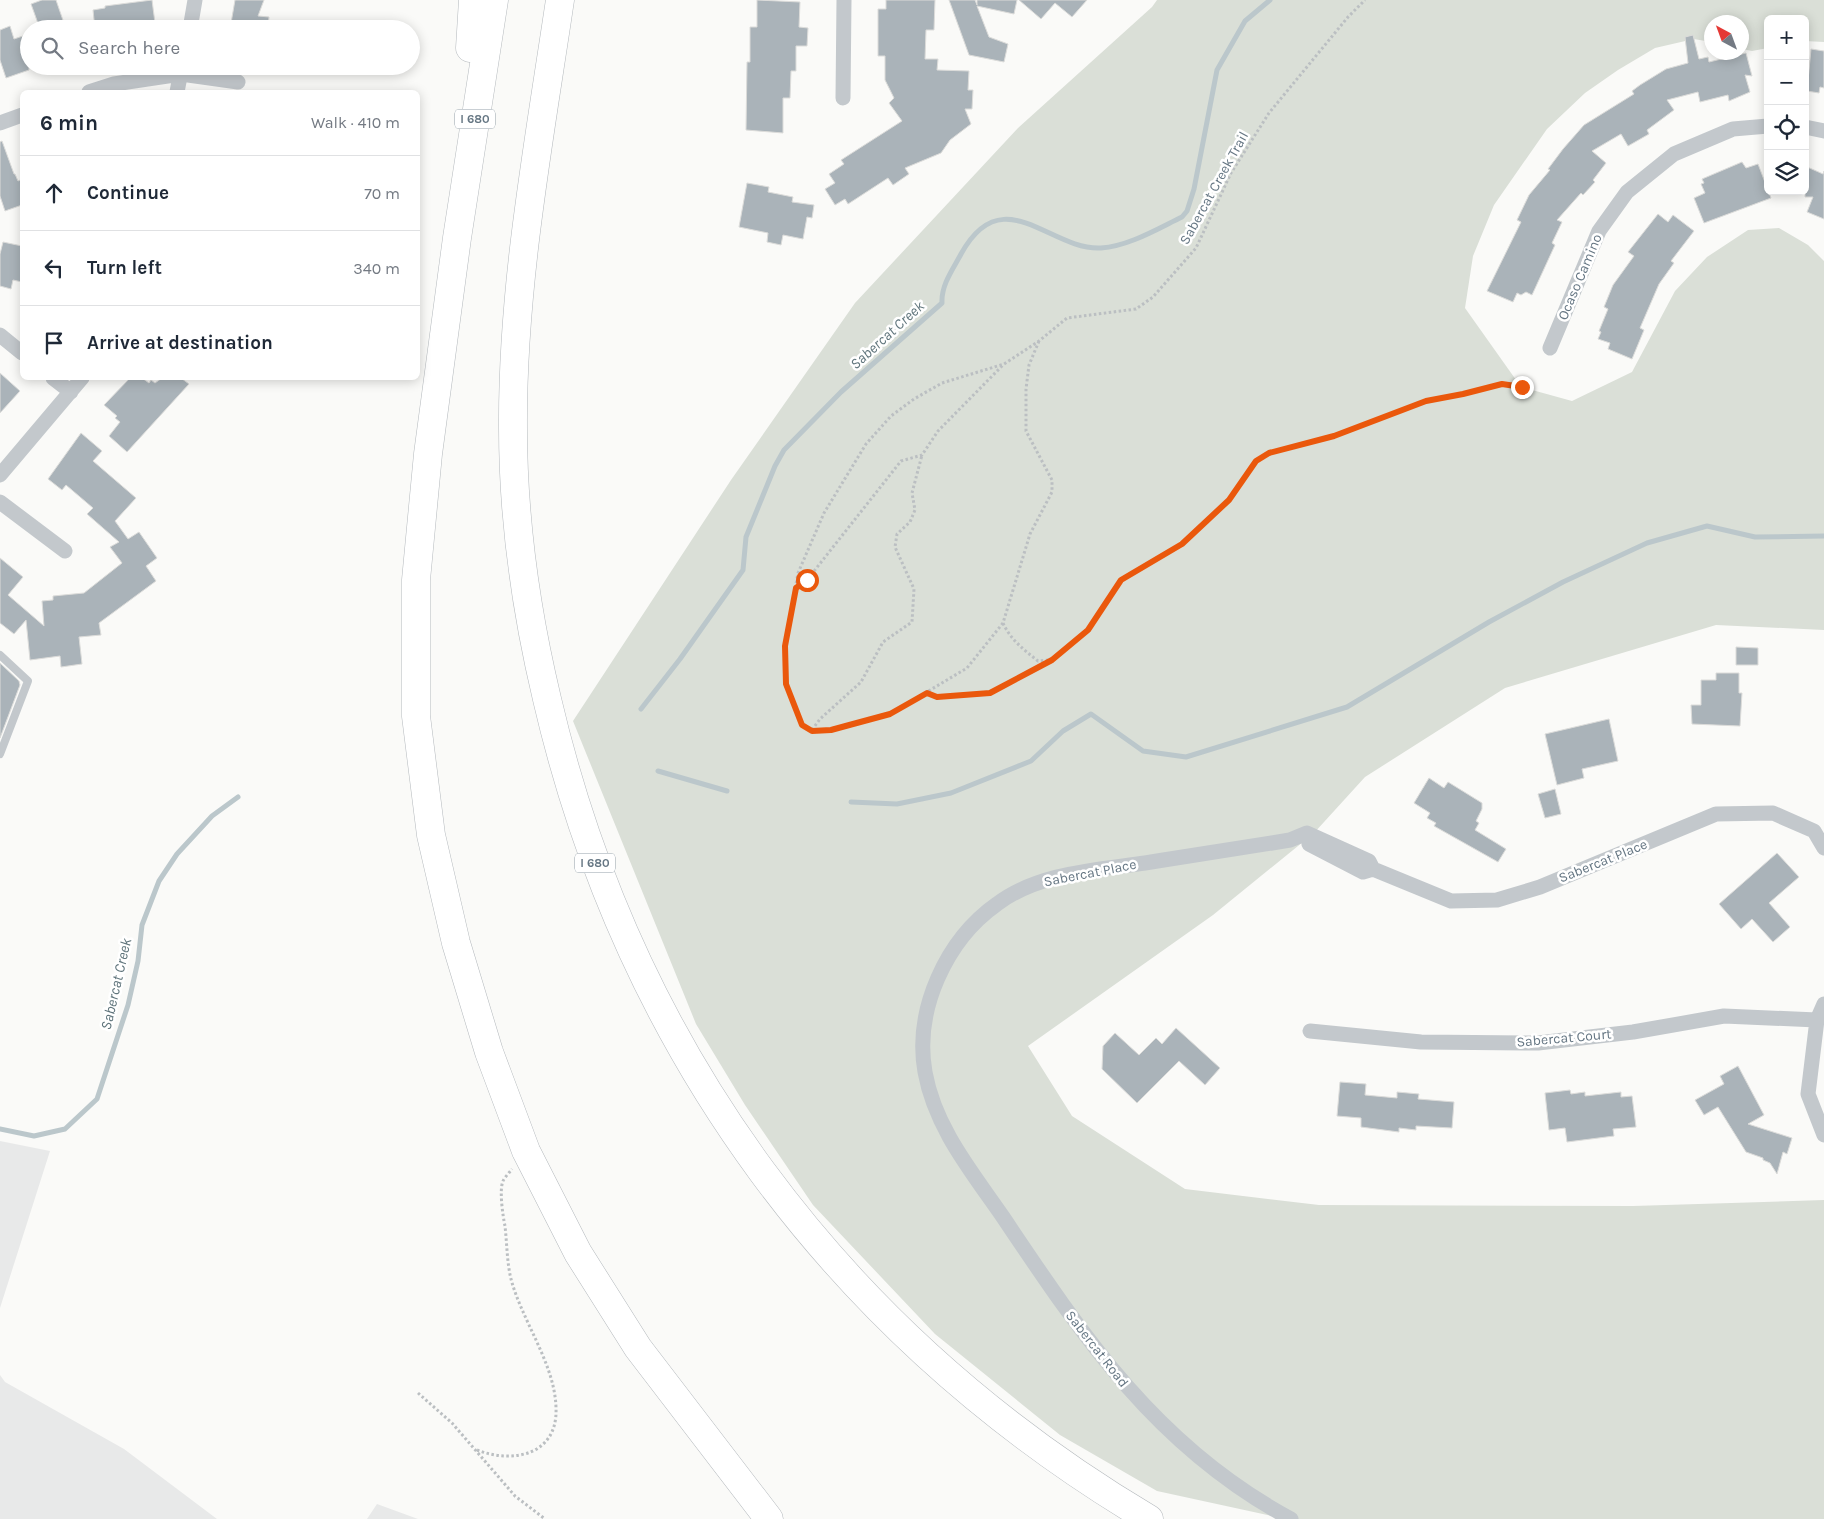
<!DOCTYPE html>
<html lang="en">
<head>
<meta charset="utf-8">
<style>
	body { margin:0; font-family:Karla,sans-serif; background:#f6f6f7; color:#1f2937 }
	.controls { position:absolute; right:15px; top:15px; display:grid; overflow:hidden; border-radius:8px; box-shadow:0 2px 12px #0003 }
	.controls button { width:45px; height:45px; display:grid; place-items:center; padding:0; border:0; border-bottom:1px solid #e0e1e3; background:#fff; color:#1f2937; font:25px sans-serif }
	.compass { position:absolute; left:1704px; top:15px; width:45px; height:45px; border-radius:50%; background:#fff; box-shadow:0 2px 12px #0003; rotate:319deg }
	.stop { position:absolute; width:15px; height:15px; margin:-11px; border:4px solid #ea580c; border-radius:50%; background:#fff }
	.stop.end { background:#ea580c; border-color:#fff; box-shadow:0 1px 5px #0008 }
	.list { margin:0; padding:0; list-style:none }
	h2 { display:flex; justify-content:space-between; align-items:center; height:65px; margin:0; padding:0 20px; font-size:21px }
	h2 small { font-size:16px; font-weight:400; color:#747a83 }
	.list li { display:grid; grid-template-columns:32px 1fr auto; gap:15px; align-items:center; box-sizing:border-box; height:75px; padding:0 20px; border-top:1px solid #e0e1e3 }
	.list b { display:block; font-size:19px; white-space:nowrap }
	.list em { font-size:16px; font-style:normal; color:#747a83 }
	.icon { flex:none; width:28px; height:28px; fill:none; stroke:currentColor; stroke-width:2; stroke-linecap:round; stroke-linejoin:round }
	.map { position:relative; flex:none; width:1824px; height:1519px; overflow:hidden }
	.search { position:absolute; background:#fff; box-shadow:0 2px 12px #0003; left:20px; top:20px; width:400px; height:55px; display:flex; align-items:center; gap:12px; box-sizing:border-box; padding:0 18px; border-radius:28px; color:#747a83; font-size:19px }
	.panel { position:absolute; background:#fff; box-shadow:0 2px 12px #0003; left:20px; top:90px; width:400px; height:290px; border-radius:8px }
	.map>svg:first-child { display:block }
	.built { fill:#e8e9e9 }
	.green { fill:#dadfd7 }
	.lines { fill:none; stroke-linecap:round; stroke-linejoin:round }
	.stream { stroke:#bbc7cb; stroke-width:5 }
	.building { fill:#aab3b9; stroke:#dcdcda }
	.highway-casing { stroke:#b4b9bd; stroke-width:29 }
	.path { stroke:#bbbfc2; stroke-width:3; stroke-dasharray:2.5 2.5; stroke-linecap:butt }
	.lane { stroke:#c3c8cc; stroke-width:8 }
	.street { stroke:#c3c8cc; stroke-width:15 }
	.highway { stroke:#fff; stroke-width:28 }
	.route { stroke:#ea580c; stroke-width:6 }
	.labels { text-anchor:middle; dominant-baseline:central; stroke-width:5; stroke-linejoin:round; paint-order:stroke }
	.shield { fill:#fff; stroke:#939fa8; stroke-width:1 }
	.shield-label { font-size:12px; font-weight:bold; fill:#657683 }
	.street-label { font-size:14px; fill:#657683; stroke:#fff }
	.water-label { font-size:15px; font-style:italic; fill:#60757c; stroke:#fff }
</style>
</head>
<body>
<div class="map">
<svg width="1824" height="1519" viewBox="0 0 1824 1519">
	<rect width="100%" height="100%" fill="#fafaf8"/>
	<!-- built -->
	<path class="built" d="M 0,1141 L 50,1151 L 0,1308 Z
		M 0,1375 L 5,1382 L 124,1449 L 217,1519 L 0,1519 Z
		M 377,1504 L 418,1519 L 367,1519 Z"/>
	<!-- green -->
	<path class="green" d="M 1157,0 L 1824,0 L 1824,42 L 1805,41 L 1805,19 L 1768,19 L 1768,48 L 1752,51 L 1742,49 L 1742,22 L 1712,22 L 1711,42 L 1694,39 L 1655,48 L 1618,70 L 1585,93 L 1547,129 L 1494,205 L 1473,256 L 1465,308 L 1521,387 L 1572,401 L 1632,372 L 1675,291 L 1707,257 L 1748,230 L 1779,228 L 1808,245 L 1824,261 L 1824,630 L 1716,625 L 1505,688 L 1365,777 L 1314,833 L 1213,915 L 1028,1046 L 1072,1116 L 1185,1189 L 1319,1205 L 1633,1206 L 1824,1200 L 1824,1519 L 1286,1519 L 1157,1491 L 1060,1435 L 935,1334 L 813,1205 L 745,1105 L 696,1024 L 573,721 L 731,480 L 855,303 L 1018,128 L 1152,7 Z"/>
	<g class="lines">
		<!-- stream -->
		<path class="stream" d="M 641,709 L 680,659 L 743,570 L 746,537 L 775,466 L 784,450 L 841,392 L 942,303 C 941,285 953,269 961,254 C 1003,178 1050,251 1101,248 C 1129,246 1157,229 1182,217 L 1187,211 L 1194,189 L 1217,70 L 1245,21 L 1270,0
			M 658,771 L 727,791
			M 851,802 L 897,804 L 951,793 L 1031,761 L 1063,731 L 1091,714 L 1143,751 L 1186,757 L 1347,707 L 1489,622 L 1563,582 L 1647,543 L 1707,526 L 1755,537 L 1824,536
			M 0,1129 L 34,1136 L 65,1129 L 97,1099 L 128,1005 L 138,961 L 142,925 L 159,881 L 177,854 L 212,816 L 238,797"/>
	</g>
	<!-- building -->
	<path class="building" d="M 42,0 L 56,0 L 66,29 L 40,29 L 31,4 Z
		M 152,0 L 155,23 L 132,26 L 132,29 L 95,29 L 93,10 L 105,8 L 105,6 Z
		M 235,0 L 264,0 L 258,16 L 269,17 L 268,29 L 230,29 Z
		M 757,0 L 800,2 L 799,27 L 808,28 L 807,46 L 796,46 L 796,71 L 791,71 L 790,98 L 783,98 L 783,133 L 746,130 L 747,62 L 750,62 L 750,27 L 757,27 Z
		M 886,0 L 935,0 L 934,30 L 926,30 L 925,59 L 938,59 L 937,70 L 969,71 L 968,90 L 973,90 L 972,109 L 965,109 L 971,124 L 950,140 L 941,153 L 905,168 L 909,174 L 893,185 L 888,178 L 848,204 L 845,199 L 835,205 L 825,189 L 835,183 L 829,174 L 844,164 L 841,160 L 902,121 L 889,103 L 894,98 L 885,80 L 885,56 L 878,56 L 878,9 L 886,9 Z
		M 949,0 L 975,0 L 977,5 L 977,0 L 1017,0 L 1014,14 L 977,6 L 989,37 L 1008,44 L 1004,62 L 969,55 Z
		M 1019,0 L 1087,0 L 1072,17 L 1055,3 L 1041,19 Z
		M 10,26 L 14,39 L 29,34 L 29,70 L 6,78 L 0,60 L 0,30 Z
		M 1693,35 L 1699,59 L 1708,57 L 1709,62 L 1746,53 L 1752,76 L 1745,75 L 1750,92 L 1729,101 L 1728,95 L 1700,102 L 1698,92 L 1667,100 L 1674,110 L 1647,130 L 1649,134 L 1628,146 L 1621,134 L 1592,151 L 1606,163 L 1593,180 L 1595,182 L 1583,195 L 1581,193 L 1557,220 L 1562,222 L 1552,243 L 1555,245 L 1532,295 L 1526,292 L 1521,295 L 1517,293 L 1513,302 L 1487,291 L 1521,222 L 1517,220 L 1529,195 L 1550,170 L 1548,169 L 1563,149 L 1584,125 L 1634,94 L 1632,91 L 1640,85 L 1666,69 L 1688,63 L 1685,37 Z
		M 1811,49 L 1824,51 L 1824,88 L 1820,87 L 1819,93 L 1807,91 Z
		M 2,141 L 14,174 L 15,174 L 18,181 L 22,179 L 22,205 L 5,211 L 0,196 L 0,142 Z
		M 1742,162 L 1746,168 L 1758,164 L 1771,198 L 1704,223 L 1694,198 L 1705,193 L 1701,184 L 1704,183 L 1702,179 Z
		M 1805,166 L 1823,174 L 1824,171 L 1824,219 L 1807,212 L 1813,197 L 1805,197 Z
		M 747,183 L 769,187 L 768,192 L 793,197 L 792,202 L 814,205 L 812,218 L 807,217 L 803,239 L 783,235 L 781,245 L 767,242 L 768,233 L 739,227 Z
		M 1658,214 L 1668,222 L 1673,215 L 1694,231 L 1671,261 L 1674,263 L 1659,284 L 1640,328 L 1644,330 L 1632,359 L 1608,349 L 1610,343 L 1598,339 L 1601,332 L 1599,331 L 1608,309 L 1604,307 L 1613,285 L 1634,256 L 1628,252 Z
		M 3,242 L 22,246 L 22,282 L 13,280 L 11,289 L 0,286 L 0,254 Z
		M 0,373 L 20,391 L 0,413 Z
		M 130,378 L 142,378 L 149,383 L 151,380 L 155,383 L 162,378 L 181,378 L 189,384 L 127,452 L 109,436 L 120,422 L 115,418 L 117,416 L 104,405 Z
		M 81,433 L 102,451 L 93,461 L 136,498 L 115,521 L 128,539 L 139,532 L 157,558 L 146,566 L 156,581 L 99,623 L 101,635 L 79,637 L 82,664 L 61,667 L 60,656 L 30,660 L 26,620 L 14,634 L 0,623 L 0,558 L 23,577 L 8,595 L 44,626 L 42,601 L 53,600 L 53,596 L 84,593 L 122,563 L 110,547 L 119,542 L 87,514 L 93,508 L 66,485 L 62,490 L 48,479 Z
		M 1736,647 L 1758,648 L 1758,665 L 1736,665 Z
		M 0,663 L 19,681 L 20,685 L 0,738 Z
		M 1716,673 L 1739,673 L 1739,693 L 1742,693 L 1740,726 L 1692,724 L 1691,705 L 1701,705 L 1701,680 L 1716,680 Z
		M 1609,719 L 1618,761 L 1582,769 L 1584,778 L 1557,785 L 1545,734 Z
		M 1429,778 L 1444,788 L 1448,782 L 1482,803 L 1482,809 L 1476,821 L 1479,823 L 1475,830 L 1506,849 L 1498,862 L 1434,826 L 1436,823 L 1427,818 L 1430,813 L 1414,803 Z
		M 1555,789 L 1561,814 L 1545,818 L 1538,794 Z
		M 1777,853 L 1799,877 L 1769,903 L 1790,927 L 1773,942 L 1752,919 L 1741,929 L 1719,904 Z
		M 1176,1028 L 1220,1068 L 1205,1085 L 1179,1061 L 1137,1103 L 1102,1069 L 1103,1046 L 1115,1033 L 1139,1055 L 1156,1038 L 1162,1044 Z
		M 1738,1066 L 1764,1115 L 1748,1124 L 1792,1138 L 1787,1154 L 1783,1152 L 1777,1174 L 1770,1163 L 1763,1160 L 1763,1158 L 1746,1152 L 1718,1107 L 1704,1115 L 1695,1100 L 1724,1084 L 1720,1076 Z
		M 1340,1082 L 1366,1084 L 1365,1095 L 1397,1098 L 1397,1092 L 1419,1094 L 1418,1099 L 1454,1102 L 1452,1128 L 1416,1126 L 1416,1130 L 1399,1128 L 1399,1132 L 1361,1127 L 1361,1118 L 1337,1116 Z
		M 1570,1090 L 1571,1094 L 1585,1092 L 1585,1096 L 1621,1092 L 1621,1097 L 1632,1096 L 1636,1127 L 1613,1129 L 1614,1136 L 1567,1142 L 1565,1128 L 1549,1130 L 1545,1093 Z"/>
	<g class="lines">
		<!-- highway casing -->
		<g class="highway-casing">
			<path id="highway" d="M 494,0 L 457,238 L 428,454 L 416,580 L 416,716 L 431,835 L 456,943 L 489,1052 L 526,1151 L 578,1253 L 638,1348 L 769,1519
				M 560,0 C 539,142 512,285 513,428 C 513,519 526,611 547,699 C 629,1051 838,1334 1149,1519
				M 470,48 L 473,0"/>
		</g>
		<!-- path -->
		<path class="path" d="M 1039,341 L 1029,365 L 1026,389 L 1026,431 L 1052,480 L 1052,492 L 1030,534 L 1003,623 L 967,668 L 890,714 L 831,730 L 812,731 L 802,725 L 786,684 L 785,646 L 798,573 L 824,513 L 866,444 L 891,416 L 914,399 L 942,383 L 1004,364 L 1039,341 L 1067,318 L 1136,309 L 1153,297 L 1196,248 L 1231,173 L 1269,113 L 1348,17 L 1365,0
			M 796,588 L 807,580 L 901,461 L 922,455 L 938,431 L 1003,365
			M 1003,623 C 1010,639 1024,650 1038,661 L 1049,660
			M 927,693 L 937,697 L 990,693 L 1052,660 L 1088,630 L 1121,580 L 1182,544 L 1229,500 L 1256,461 L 1269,453 L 1335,436 L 1427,401 L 1463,395 L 1502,384 L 1521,387
			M 812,730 L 820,719 L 861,682 L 883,642 L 912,622 L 914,589 L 895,547 L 897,534 L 910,522 L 915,510 L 912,493 L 922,455
			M 418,1393 L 452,1423 L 515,1496 L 545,1519
			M 477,1450 C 513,1464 558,1455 556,1408 C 555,1364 522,1321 511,1279 C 507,1263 507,1244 505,1226 C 503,1217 499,1190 503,1181 C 505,1177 509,1173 512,1169"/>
		<!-- lane -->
		<path class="lane" d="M 0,655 L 28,681 L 0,754"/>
		<!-- street -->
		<path class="street" d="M 190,29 L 195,0
			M 89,92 L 114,84 L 181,74 L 238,82
			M 177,92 L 182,66
			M 843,98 L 844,0
			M 0,123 L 22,115
			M 1805,127 L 1824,131
			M 0,335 L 22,353
			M 1550,348 L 1599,231 L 1627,192 L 1674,154 L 1733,129 L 1768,126
			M 53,378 L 71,392
			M 0,475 L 82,378
			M 0,502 L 65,551
			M 1309,844 L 1363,872 L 1373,869 L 1451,901 L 1497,900 L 1540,887 L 1716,814 L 1773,813 L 1814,831 L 1824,848
			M 1824,1004 L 1817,1020 L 1808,1094 L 1824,1135
			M 1310,1031 L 1421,1042 L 1538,1043 L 1633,1032 L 1724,1016 L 1817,1020
			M 1291,1519 C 1158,1448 1084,1338 1003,1217 C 972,1172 935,1128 925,1072 C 914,1010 946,940 997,904 C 1038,873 1096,870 1145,863 C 1187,856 1229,850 1272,843 L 1290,840 L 1307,833 L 1369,861 L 1373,869"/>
		<!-- highway -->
		<use href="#highway" class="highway"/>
	</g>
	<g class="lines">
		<!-- route -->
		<path class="route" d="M 807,580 L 796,588 L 785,646 L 786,684 L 802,725 L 812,731 L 831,730 L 853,724 L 890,714 L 927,693 L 937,697 L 990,693 L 1052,660 L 1088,630 L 1121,580 L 1182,544 L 1229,500 L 1256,461 L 1269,453 L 1334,436 L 1426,401 L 1463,394 L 1502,384 L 1522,387"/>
	</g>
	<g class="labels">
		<!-- shield labels -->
		<g class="shield">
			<rect x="455" y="109.5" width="40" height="19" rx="4"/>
			<rect x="575" y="853.5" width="40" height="19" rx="4"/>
		</g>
		<g class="shield-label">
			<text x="475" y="119">I 680</text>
			<text x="595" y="863">I 680</text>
		</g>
		<!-- street labels -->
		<g class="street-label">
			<text transform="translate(1214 188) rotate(-61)">Sabercat Creek Trail</text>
			<text transform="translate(1580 277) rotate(-67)">Ocaso Camino</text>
			<text transform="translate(1603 861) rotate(-22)">Sabercat Place</text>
			<text transform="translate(1090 873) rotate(-11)">Sabercat Place</text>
			<text transform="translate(1564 1038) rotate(-5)">Sabercat Court</text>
			<text transform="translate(1097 1349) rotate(52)">Sabercat Road</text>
		</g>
		<!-- water labels -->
		<g class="water-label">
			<text transform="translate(887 335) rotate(-42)">Sabercat Creek</text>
			<text transform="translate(116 984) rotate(-77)">Sabercat Creek</text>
		</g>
	</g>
</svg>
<div class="controls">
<button>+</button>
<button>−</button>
<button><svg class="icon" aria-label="locate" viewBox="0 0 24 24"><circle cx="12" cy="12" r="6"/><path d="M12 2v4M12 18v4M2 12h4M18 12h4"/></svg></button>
<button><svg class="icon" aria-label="layers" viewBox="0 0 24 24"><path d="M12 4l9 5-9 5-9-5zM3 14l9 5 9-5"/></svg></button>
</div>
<svg class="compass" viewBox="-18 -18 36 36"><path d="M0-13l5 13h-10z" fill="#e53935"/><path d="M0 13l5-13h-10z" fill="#747a83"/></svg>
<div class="stop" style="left:807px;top:580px"></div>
<div class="stop end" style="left:1522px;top:387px"></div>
<div class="search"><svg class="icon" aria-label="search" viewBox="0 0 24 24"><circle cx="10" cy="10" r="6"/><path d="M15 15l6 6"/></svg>Search here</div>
<section class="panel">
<h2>6 min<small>Walk · 410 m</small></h2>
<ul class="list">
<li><svg class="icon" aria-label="ahead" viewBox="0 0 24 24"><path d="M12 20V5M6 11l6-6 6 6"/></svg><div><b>Continue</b></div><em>70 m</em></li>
<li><svg class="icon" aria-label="left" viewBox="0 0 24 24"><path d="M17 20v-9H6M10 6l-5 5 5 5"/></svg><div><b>Turn left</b></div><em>340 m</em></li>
<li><svg class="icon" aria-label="arrive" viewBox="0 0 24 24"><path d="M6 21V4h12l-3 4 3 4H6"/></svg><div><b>Arrive at destination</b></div></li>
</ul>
</section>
</div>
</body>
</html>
